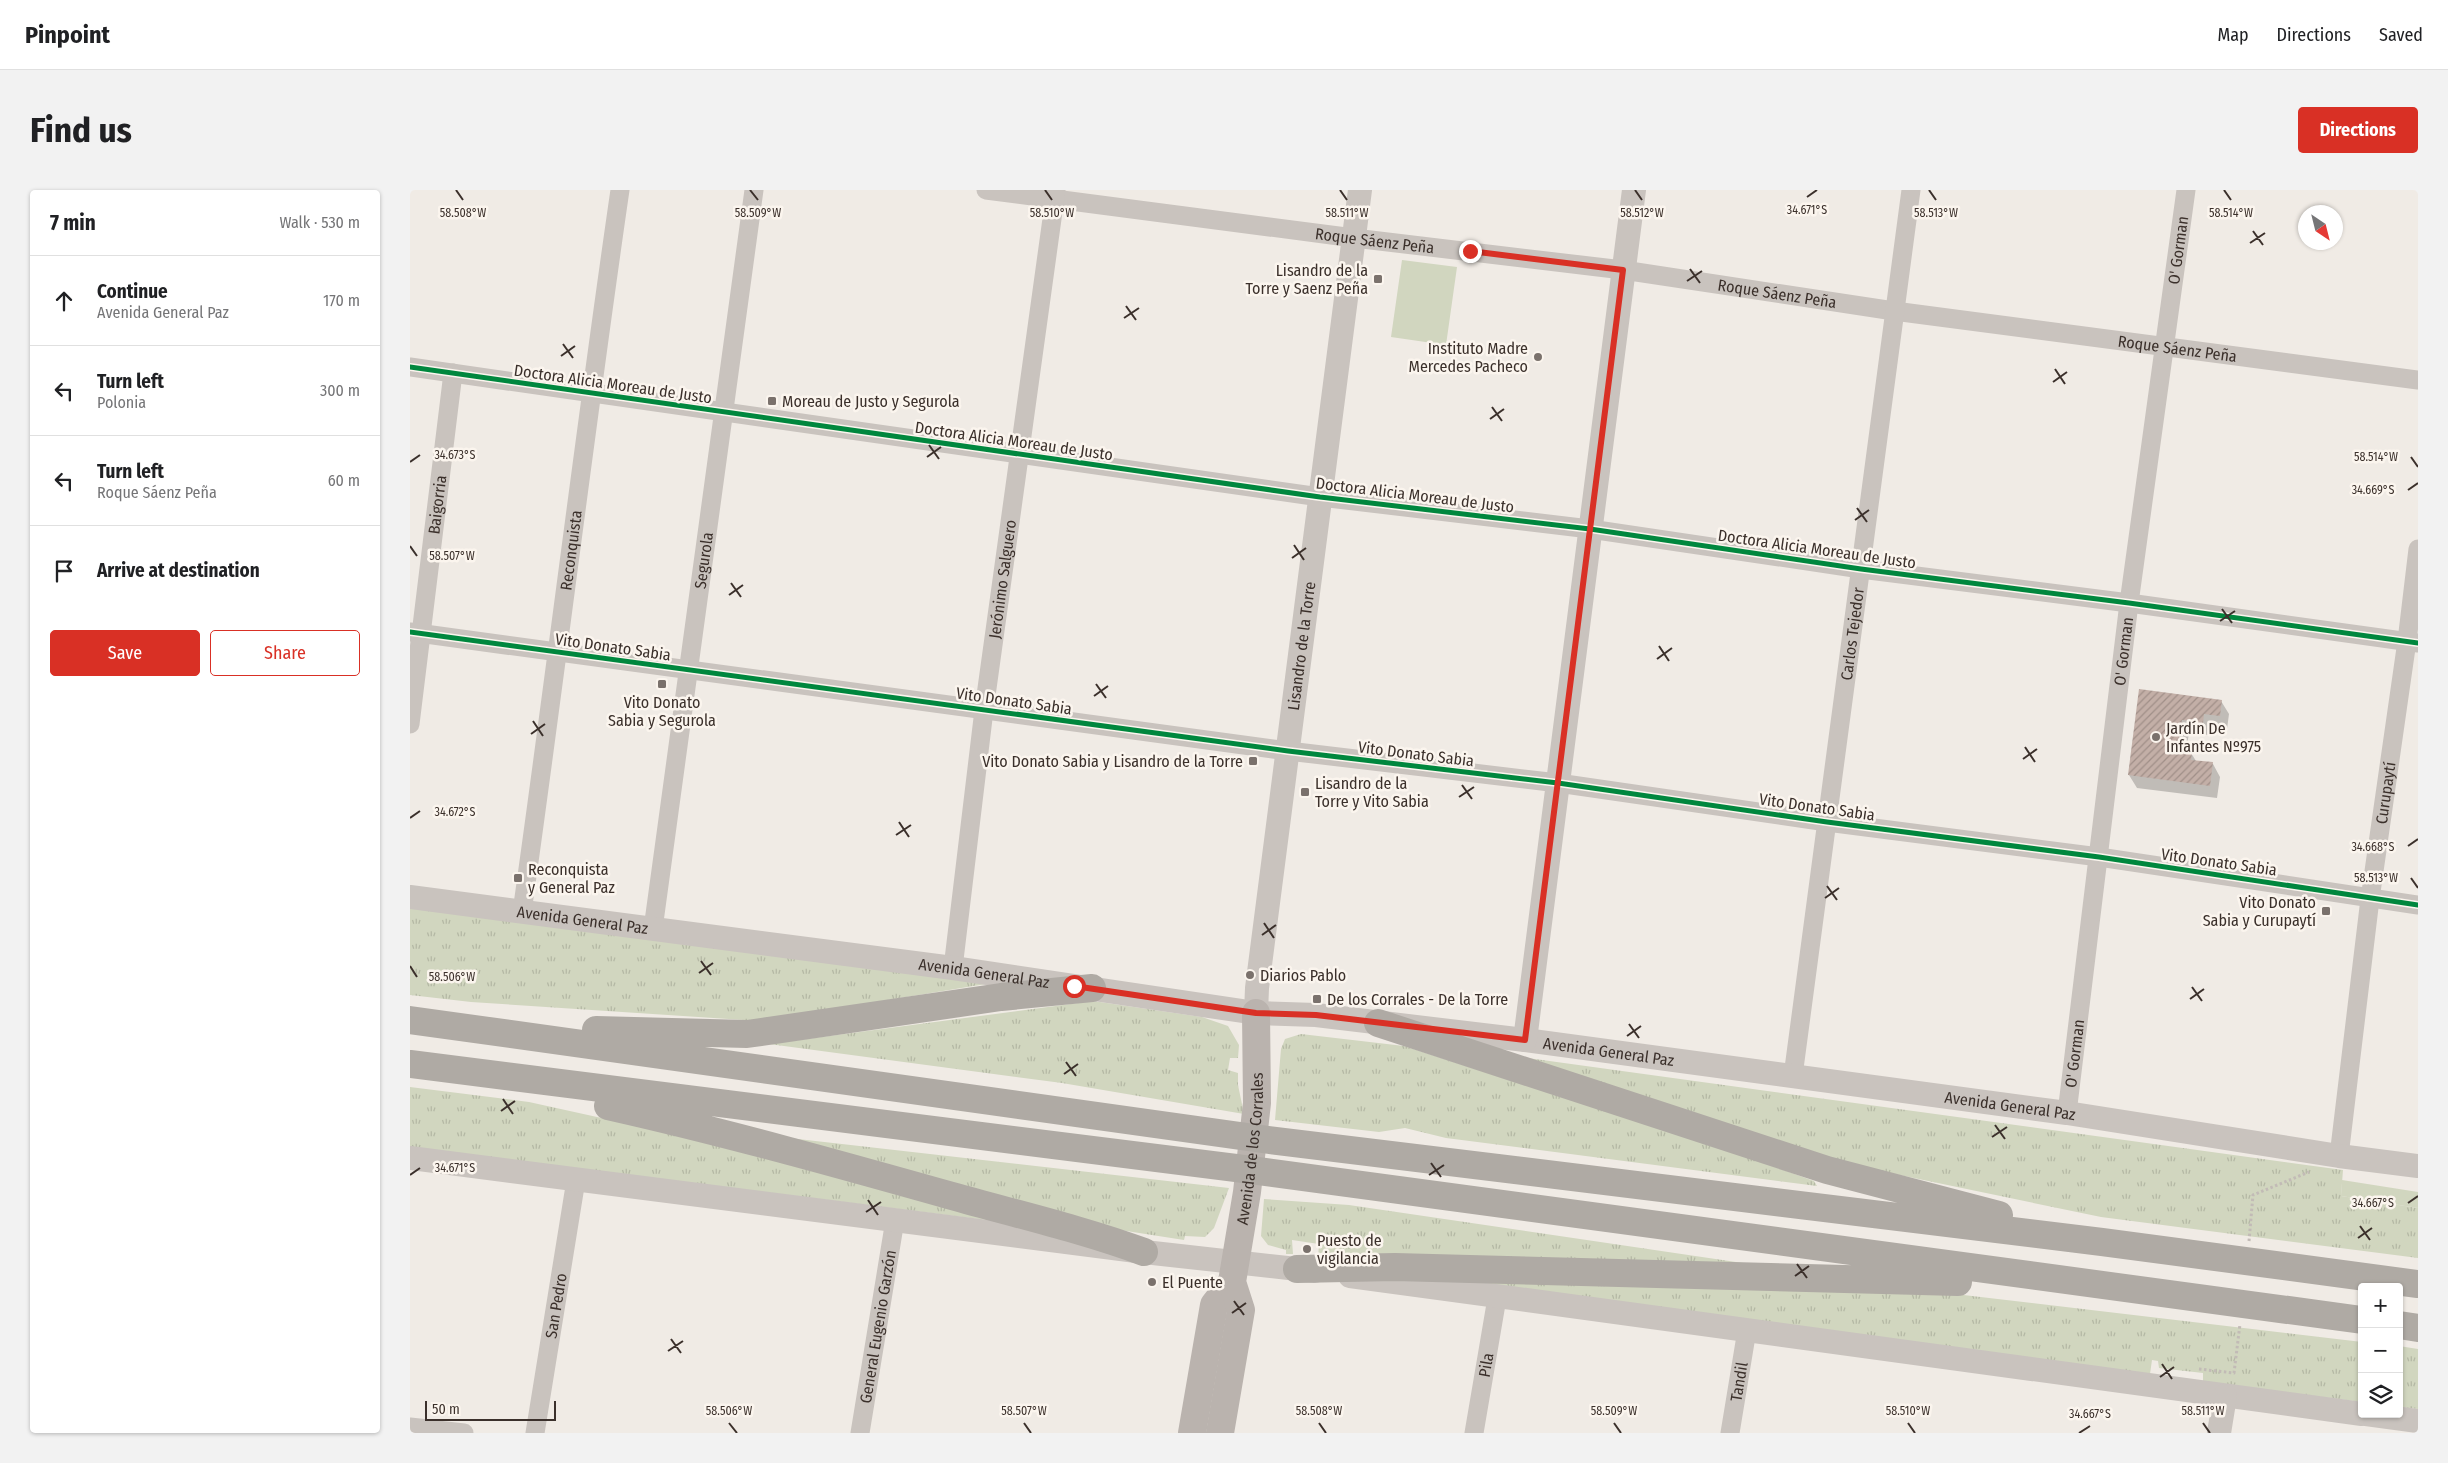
<!DOCTYPE html>
<html lang="en">
<head>
<meta charset="utf-8">
<style>
	body { margin:0; font-family:"Fira Sans Condensed",sans-serif; background:#f2f2f2; color:#202124 }
	.controls { position:absolute; right:15px; bottom:15px; display:grid; overflow:hidden; border-radius:5px; box-shadow:0 1px 4px #0004 }
	.controls button { width:45px; height:45px; display:grid; place-items:center; padding:0; border:0; border-bottom:1px solid #e0e0e0; background:#fff; color:#202124; font:25px sans-serif }
	.compass { position:absolute; left:1888px; top:15px; width:45px; height:45px; border-radius:50%; background:#fff; box-shadow:0 1px 4px #0004; rotate:145deg }
	.scale { position:absolute; left:15px; bottom:12px; width:131px; box-sizing:border-box; padding-left:5px; border:2px solid #3b302b; border-top:0; font-size:14px; line-height:18px; white-space:nowrap; color:#3b302b; -webkit-text-stroke:4px #fbf5ee; paint-order:stroke }
	.stop { position:absolute; width:15px; height:15px; margin:-11px; border:4px solid #d93025; border-radius:50%; background:#fff }
	.stop.end { background:#d93025; border-color:#fff; box-shadow:0 1px 5px #0008 }
	.list { margin:0; padding:0; list-style:none }
	h2 { display:flex; justify-content:space-between; align-items:center; height:65px; margin:0; padding:0 20px; font-size:21px }
	h2 small { font-size:16px; font-weight:400; color:#757577 }
	.list li { display:grid; grid-template-columns:32px 1fr auto; gap:15px; align-items:center; box-sizing:border-box; height:90px; padding:0 20px; border-top:1px solid #e0e0e0 }
	.list b { display:block; font-size:19px; white-space:nowrap }
	.list p { margin:0; font-size:16px; white-space:nowrap; color:#757577 }
	.list em { font-size:16px; font-style:normal; color:#757577 }
	.actions { display:flex; gap:10px; padding:15px 20px }
	.actions a { flex:1; padding:11px 0; border:1px solid #d93025; border-radius:5px; text-align:center; font-size:18px; color:#d93025 }
	.actions .main { background:#d93025; color:#fff }
	.icon { flex:none; width:28px; height:28px; fill:none; stroke:currentColor; stroke-width:2; stroke-linecap:round; stroke-linejoin:round }
	.map { position:relative; flex:none; width:2008px; height:1243px; overflow:hidden; border-radius:5px }
	header { display:flex; align-items:center; gap:30px; box-sizing:border-box; height:70px; padding:0 25px; background:#fff; border-bottom:1px solid #e0e0e0 }
	header strong { font-size:24px }
	nav { display:flex; gap:28px; margin-inline-start:auto; font-size:18px }
	.intro { display:flex; align-items:center; justify-content:space-between; box-sizing:border-box; height:120px; padding:0 30px }
	h1 { margin:0; font-size:35px }
	.button { padding:12px 22px; border-radius:5px; background:#d93025; color:#fff; font-size:18px; font-weight:700 }
	main { display:flex; gap:30px; padding:0 30px }
	aside { flex:1; background:#fff; border-radius:5px; box-shadow:0 1px 4px #0004 }
	.map>svg:first-child { display:block }
	.grass { fill:url(#grass-tufts) }
	.park { fill:#d1d6bf }
	.shadow { fill:#0003 }
	.building { fill:url(#building-hatch) }
	.lines { fill:none; stroke-linecap:round; stroke-linejoin:round }
	.path { stroke:#c2bbb6; stroke-width:3; stroke-dasharray:2.5 2.5; stroke-linecap:butt }
	.minor { stroke:#c9c3be; stroke-width:19 }
	.tertiary { stroke:#c9c3be; stroke-width:24 }
	.secondary { stroke:#bab3ae; stroke-width:28 }
	.motorway { stroke:#afaaa4; stroke-width:28 }
	.cycleway-casing { stroke:#fbf5ee; stroke-width:8 }
	.cycleway { stroke:#00873e; stroke-width:5 }
	.route { stroke:#d93025; stroke-width:6 }
	.ticks { fill:none; stroke:#3b302b; stroke-width:2 }
	.poi-dot { fill:#7a716c; stroke:#fbf5ee; stroke-width:2 }
	.labels { text-anchor:middle; dominant-baseline:central; stroke-width:5; stroke-linejoin:round; paint-order:stroke }
	.street-label { font-size:16px; fill:#3b302b; stroke:#fbf5ee }
	.poi-label { font-size:16px; fill:#3b302b; stroke:#fbf5ee; text-anchor:start }
	.ticks-label { font-size:12px; text-anchor:middle; fill:#3b302b; stroke:#fbf5ee; stroke-width:5; stroke-linejoin:round; paint-order:stroke }
</style>
</head>
<body>
<header>
<strong>Pinpoint</strong>
<nav><a>Map</a><a>Directions</a><a>Saved</a></nav>
</header>
<div class="intro"><h1>Find us</h1><a class="button">Directions</a></div>
<main>
<aside>
<h2>7 min<small>Walk · 530 m</small></h2>
<ul class="list">
<li><svg class="icon" aria-label="ahead" viewBox="0 0 24 24"><path d="M12 20V5M6 11l6-6 6 6"/></svg><div><b>Continue</b><p>Avenida General Paz</p></div><em>170 m</em></li>
<li><svg class="icon" aria-label="left" viewBox="0 0 24 24"><path d="M17 20v-9H6M10 6l-5 5 5 5"/></svg><div><b>Turn left</b><p>Polonia</p></div><em>300 m</em></li>
<li><svg class="icon" aria-label="left" viewBox="0 0 24 24"><path d="M17 20v-9H6M10 6l-5 5 5 5"/></svg><div><b>Turn left</b><p>Roque Sáenz Peña</p></div><em>60 m</em></li>
<li><svg class="icon" aria-label="arrive" viewBox="0 0 24 24"><path d="M6 21V4h12l-3 4 3 4H6"/></svg><div><b>Arrive at destination</b></div></li>
</ul>
<div class="actions"><a class="main">Save</a><a>Share</a></div>
</aside>
<div class="map">
<svg width="2008" height="1243" viewBox="0 0 2008 1243">
	<defs>
		<pattern id="grass-tufts" width="24" height="20" patternUnits="userSpaceOnUse" patternTransform="scale(1.25)"><rect width="24" height="20" fill="#d1d6bf"/><path d="M3 7l-1-3M5 7V3M7 7l1-3M15 17l-1-3M17 17v-4M19 17l1-3" fill="none" stroke="#b4b8a4"/></pattern>
		<pattern id="building-hatch" width="6" height="6" patternUnits="userSpaceOnUse" patternTransform="scale(1.25)"><rect width="6" height="6" fill="#c3afa7"/><path d="M-1 1l2-2M0 6l6-6M5 7l2-2" fill="none" stroke="#a08f88"/></pattern>
	</defs>
	<rect width="100%" height="100%" fill="#f0ebe5"/>
	<!-- grass -->
	<path class="grass" d="M 0,715 L 582,793 L 349,831 L 61,812 L 0,805 Z
		M 683,811 L 792,827 L 818,836 L 829,855 L 828,868 L 820,868 L 818,880 L 828,883 L 828,895 L 834,924 L 652,893 L 359,854 Z
		M 891,844 L 994,856 L 1321,961 L 1404,991 L 1407,996 L 1036,948 L 995,938 L 969,942 L 865,930 L 871,859 L 875,849 Z
		M 1103,866 L 1933,980 L 1931,1006 L 2008,1018 L 2008,1068 L 1691,1027 L 1451,977 Z
		M 0,897 L 119,912 L 314,955 L 631,1037 L 0,957 Z
		M 379,948 L 819,998 L 804,1038 L 795,1047 L 775,1046 L 774,1050 L 710,1040 Z
		M 854,1009 L 939,1015 L 1394,1082 L 908,1068 L 909,1054 L 882,1050 L 883,1064 L 876,1064 L 876,1060 L 858,1055 L 851,1046 Z
		M 1034,1090 L 1545,1104 L 1952,1152 L 1952,1212 L 1793,1192 L 1793,1183 L 1749,1178 L 1748,1171 L 1742,1170 L 1740,1184 Z
		M 1989,1156 L 2008,1159 L 2008,1219 L 1989,1217 Z"/>
	<!-- park -->
	<path class="park" d="M 992,70 L 1047,77 L 1036,155 L 981,147 Z
		M 1932,990 L 2008,1002 L 2008,1018 L 1931,1006 Z"/>
	<!-- shadow -->
	<path class="shadow" d="M 1730,500 L 1811,511 L 1819,524 L 1817,539 L 1801,537 L 1800,545 L 1779,543 L 1776,562 L 1781,563 L 1786,571 L 1803,574 L 1810,587 L 1807,608 L 1727,598 L 1719,585 Z"/>
	<!-- building -->
	<path class="building" d="M 1729,499 L 1812,510 L 1810,526 L 1794,524 L 1793,533 L 1772,530 L 1767,560 L 1782,562 L 1781,570 L 1803,572 L 1800,596 L 1718,585 Z"/>
	<g class="lines">
		<!-- path -->
		<path class="path" d="M 1839,1051 L 1843,1005 L 1899,982
			M 1789,1179 L 1824,1183 L 1830,1134"/>
		<!-- minor -->
		<g class="minor">
			<path id="s1" d="M 576,0 L 944,48 L 1213,80 L 1484,121 L 2008,190"/>
			<path d="M 0,177 L 910,307 L 1180,339 L 1451,379 L 1719,413 L 2008,453"/>
			<path d="M 0,442 L 878,561 L 1148,593 L 1417,632 L 1689,667 L 2008,715"/>
			<path id="s2" d="M 0,534 L 43,183"/>
			<path id="s3" d="M 112,722 C 146,481 175,240 210,0"/>
			<path id="s4" d="M 243,739 L 344,0"/>
			<path id="s5" d="M 543,778 L 574,520 L 646,0"/>
			<path id="s6" d="M 1383,886 L 1501,0"/>
			<path id="s7" d="M 1657,923 L 1719,413 L 1776,0"/>
			<path id="s8" d="M 1929,966 L 1960,709 L 1997,451 L 2008,359"/>
			<path d="M 0,1237 L 54,1243"/>
			<path id="s9" d="M 125,1243 L 166,990"/>
			<path id="s10" d="M 450,1243 L 485,1030"/>
			<path id="s11" d="M 1064,1243 L 1087,1108"/>
			<path id="s12" d="M 1320,1243 L 1337,1140"/>
		</g>
		<!-- tertiary -->
		<g class="tertiary">
			<path id="s13" d="M 0,707 L 543,778 L 846,823 L 906,825 L 1115,850 L 1657,923 L 1929,966 L 2008,976"/>
			<path id="s14" d="M 846,823 L 847,798 L 950,0"/>
			<path d="M 1115,850 L 1224,0"/>
			<path d="M 0,968 L 734,1062 L 905,1081"/>
			<path d="M 940,1086 L 1952,1224"/>
			<path d="M 1956,1224 L 2008,1231"/>
			<path d="M 1809,1243 L 1815,1206"/>
		</g>
		<!-- secondary -->
		<g class="secondary">
			<path d="M 782,1243 L 804,1115 L 822,1092"/>
			<path id="s15" d="M 810,1243 L 831,1120 L 822,1092 L 837,1002 L 847,913 L 846,823"/>
		</g>
		<!-- motorway -->
		<path class="motorway" d="M 0,830 L 859,950 L 1692,1052 L 2008,1094
			M 968,833 L 1417,980 L 1589,1025
			M 186,840 L 337,844 L 591,807 L 682,798
			M 0,874 L 826,978 L 1952,1130
			M 198,916 C 314,942 428,974 542,1006 C 606,1024 671,1039 734,1062
			M 887,1079 L 985,1077 L 1548,1092
			M 1989,1135 L 2008,1138"/>
		<!-- cycleway casing -->
		<g class="cycleway-casing">
			<path id="cycleway" d="M 0,177 L 910,307 L 1180,339 L 1451,379 L 1719,413 L 2008,453
				M 0,442 L 878,561 L 1148,593 L 1417,632 L 1689,667 L 2008,715"/>
		</g>
		<!-- cycleway -->
		<use href="#cycleway" class="cycleway"/>
	</g>
	<g class="lines">
		<!-- route -->
		<path class="route" d="M 664,796 L 846,823 L 906,825 L 1115,850 L 1213,80 L 1060,61"/>
	</g>
	<!-- ticks -->
	<path class="ticks" d="M 46,0 L 53,10M 340,0 L 348,10M 635,0 L 642,10M 930,0 L 937,10M 1225,0 L 1232,10M 1519,0 L 1526,10M 1814,0 L 1821,10M 1397,7 L 1407,0M 1843,41 L 1853,55M 1840,53 L 1855,43M 1280,79 L 1290,93M 1277,91 L 1292,81M 716,116 L 726,130M 714,128 L 729,118M 153,154 L 163,168M 151,166 L 165,156M 1645,179 L 1655,194M 1643,192 L 1657,182M 1082,217 L 1092,231M 1080,229 L 1094,219M 519,255 L 529,269M 517,267 L 531,257M 2001,267 L 2008,277M 0,272 L 10,265M 1998,300 L 2008,293M 1447,318 L 1457,332M 1445,330 L 1459,320M 884,355 L 894,370M 0,356 L 7,366M 882,368 L 896,358M 321,393 L 331,407M 319,405 L 333,395M 1812,419 L 1822,433M 1810,431 L 1825,421M 1249,456 L 1259,471M 1247,469 L 1262,458M 686,494 L 696,508M 684,506 L 698,496M 123,531 L 133,546M 121,544 L 135,534M 1615,557 L 1625,572M 1613,569 L 1627,559M 1052,595 L 1062,609M 1049,607 L 1064,597M 0,628 L 10,621M 489,632 L 499,647M 486,645 L 501,635M 1998,656 L 2008,649M 2001,688 L 2008,698M 1417,696 L 1427,710M 1415,708 L 1429,698M 854,733 L 864,748M 852,745 L 866,735M 291,771 L 301,785M 0,776 L 7,787M 289,783 L 303,773M 1782,797 L 1792,811M 1780,809 L 1794,799M 1219,834 L 1229,848M 1217,846 L 1231,836M 656,872 L 666,886M 654,884 L 668,874M 93,909 L 103,924M 91,921 L 105,911M 1585,935 L 1595,949M 1582,947 L 1597,937M 1021,973 L 1031,987M 0,985 L 10,978M 1019,985 L 1034,975M 458,1010 L 468,1025M 1998,1013 L 2008,1006M 456,1022 L 471,1012M 1950,1036 L 1960,1050M 1948,1048 L 1962,1038M 1387,1074 L 1397,1088M 1385,1086 L 1399,1076M 824,1111 L 834,1125M 822,1123 L 836,1113M 261,1149 L 271,1163M 258,1161 L 273,1151M 1752,1174 L 1762,1189M 1750,1187 L 1764,1177M 319,1233 L 327,1243M 614,1233 L 621,1243M 909,1233 L 916,1243M 1204,1233 L 1211,1243M 1498,1233 L 1505,1243M 1793,1233 L 1800,1243M 1669,1243 L 1680,1236"/>
	<!-- markers -->
	<g class="poi-dot">
		<rect x="963" y="84" width="10" height="10" rx="2.5"/>
		<circle cx="1128" cy="167" r="5"/>
		<rect x="357" y="206" width="10" height="10" rx="2.5"/>
		<rect x="247" y="489" width="10" height="10" rx="2.5"/>
		<circle cx="1746" cy="547" r="5"/>
		<rect x="838" y="566" width="10" height="10" rx="2.5"/>
		<rect x="890" y="597" width="10" height="10" rx="2.5"/>
		<rect x="103" y="683" width="10" height="10" rx="2.5"/>
		<rect x="1911" y="716" width="10" height="10" rx="2.5"/>
		<circle cx="840" cy="785" r="5"/>
		<rect x="902" y="804" width="10" height="10" rx="2.5"/>
		<circle cx="897" cy="1059" r="5"/>
		<circle cx="742" cy="1092" r="5"/>
	</g>
	<g class="labels">
		<!-- street labels -->
		<g class="street-label">
			<text stroke="none"><textPath href="#s1" startOffset="392">Roque Sáenz Peña</textPath></text>
			<text stroke="none"><textPath href="#s7" startOffset="870">O' Gorman</textPath></text>
			<text stroke="none"><textPath href="#s1" startOffset="798">Roque Sáenz Peña</textPath></text>
			<text stroke="none"><textPath href="#s1" startOffset="1202">Roque Sáenz Peña</textPath></text>
			<text transform="translate(203 194) rotate(8)">Doctora Alicia Moreau de Justo</text>
			<text transform="translate(604 251) rotate(8)">Doctora Alicia Moreau de Justo</text>
			<text transform="translate(1005 305) rotate(7)">Doctora Alicia Moreau de Justo</text>
			<text stroke="none"><textPath href="#s2" startOffset="221">Baigorria</textPath></text>
			<text transform="translate(1407 359) rotate(8)">Doctora Alicia Moreau de Justo</text>
			<text stroke="none"><textPath href="#s3" startOffset="365">Reconquista</textPath></text>
			<text stroke="none"><textPath href="#s4" startOffset="372">Segurola</textPath></text>
			<text stroke="none"><textPath href="#s5" startOffset="392">Jerónimo Salguero</textPath></text>
			<text stroke="none"><textPath href="#s6" startOffset="446">Carlos Tejedor</textPath></text>
			<text stroke="none"><textPath href="#s14" startOffset="370">Lisandro de la Torre</textPath></text>
			<text transform="translate(203 457) rotate(8)">Vito Donato Sabia</text>
			<text stroke="none"><textPath href="#s7" startOffset="465">O' Gorman</textPath></text>
			<text transform="translate(604 511) rotate(8)">Vito Donato Sabia</text>
			<text transform="translate(1006 564) rotate(7)">Vito Donato Sabia</text>
			<text stroke="none"><textPath href="#s8" startOffset="366">Curupaytí</textPath></text>
			<text transform="translate(1407 617) rotate(8)">Vito Donato Sabia</text>
			<text transform="translate(1809 672) rotate(8)">Vito Donato Sabia</text>
			<text stroke="none"><textPath href="#s13" startOffset="174">Avenida General Paz</textPath></text>
			<text stroke="none"><textPath href="#s13" startOffset="579">Avenida General Paz</textPath></text>
			<text stroke="none"><textPath href="#s13" startOffset="1209">Avenida General Paz</textPath></text>
			<text stroke="none"><textPath href="#s7" startOffset="60">O' Gorman</textPath></text>
			<text stroke="none"><textPath href="#s13" startOffset="1614">Avenida General Paz</textPath></text>
			<text stroke="none"><textPath href="#s15" startOffset="289">Avenida de los Corrales</textPath></text>
			<text stroke="none"><textPath href="#s9" startOffset="129">San Pedro</textPath></text>
			<text stroke="none"><textPath href="#s10" startOffset="108">General Eugenio Garzón</textPath></text>
			<text stroke="none"><textPath href="#s11" startOffset="69">Pila</textPath></text>
			<text stroke="none"><textPath href="#s12" startOffset="52">Tandil</textPath></text>
		</g>
		<!-- poi labels -->
		<g class="poi-label">
			<text x="958" y="80" text-anchor="end">Lisandro de la<tspan x="958" dy="18">Torre y Saenz Peña</tspan></text>
			<text x="1118" y="158" text-anchor="end">Instituto Madre<tspan x="1118" dy="18">Mercedes Pacheco</tspan></text>
			<text x="372" y="211">Moreau de Justo y Segurola</text>
			<text x="252" y="512" text-anchor="middle">Vito Donato<tspan x="252" dy="18">Sabia y Segurola</tspan></text>
			<text x="1756" y="538">Jardín De<tspan x="1756" dy="18">Infantes Nº975</tspan></text>
			<text x="833" y="571" text-anchor="end">Vito Donato Sabia y Lisandro de la Torre</text>
			<text x="905" y="593">Lisandro de la<tspan x="905" dy="18">Torre y Vito Sabia</tspan></text>
			<text x="118" y="679">Reconquista<tspan x="118" dy="18">y General Paz</tspan></text>
			<text x="1906" y="712" text-anchor="end">Vito Donato<tspan x="1906" dy="18">Sabia y Curupaytí</tspan></text>
			<text x="850" y="785">Diarios Pablo</text>
			<text x="917" y="809">De los Corrales - De la Torre</text>
			<text x="907" y="1050">Puesto de<tspan x="907" dy="18">vigilancia</tspan></text>
			<text x="752" y="1092">El Puente</text>
		</g>
	</g>
	<g class="ticks-label">
		<text x="1397" y="24">34.671°S</text>
		<text x="53" y="27">58.508°W</text>
		<text x="348" y="27">58.509°W</text>
		<text x="642" y="27">58.510°W</text>
		<text x="937" y="27">58.511°W</text>
		<text x="1232" y="27">58.512°W</text>
		<text x="1526" y="27">58.513°W</text>
		<text x="1821" y="27">58.514°W</text>
		<text x="45" y="269">34.673°S</text>
		<text x="1966" y="271">58.514°W</text>
		<text x="1963" y="304">34.669°S</text>
		<text x="42" y="370">58.507°W</text>
		<text x="45" y="626">34.672°S</text>
		<text x="1963" y="661">34.668°S</text>
		<text x="1966" y="692">58.513°W</text>
		<text x="42" y="791">58.506°W</text>
		<text x="45" y="982">34.671°S</text>
		<text x="1963" y="1017">34.667°S</text>
		<text x="319" y="1225">58.506°W</text>
		<text x="614" y="1225">58.507°W</text>
		<text x="909" y="1225">58.508°W</text>
		<text x="1204" y="1225">58.509°W</text>
		<text x="1498" y="1225">58.510°W</text>
		<text x="1793" y="1225">58.511°W</text>
		<text x="1680" y="1228">34.667°S</text>
	</g>
</svg>
<div class="controls">
<button>+</button>
<button>−</button>
<button><svg class="icon" aria-label="layers" viewBox="0 0 24 24"><path d="M12 4l9 5-9 5-9-5zM3 14l9 5 9-5"/></svg></button>
</div>
<svg class="compass" viewBox="-18 -18 36 36"><path d="M0-13l5 13h-10z" fill="#e53935"/><path d="M0 13l5-13h-10z" fill="#757577"/></svg>
<div class="scale">50 m</div>
<div class="stop" style="left:664px;top:796px"></div>
<div class="stop end" style="left:1060px;top:61px"></div>
</div>
</main>
</body>
</html>
